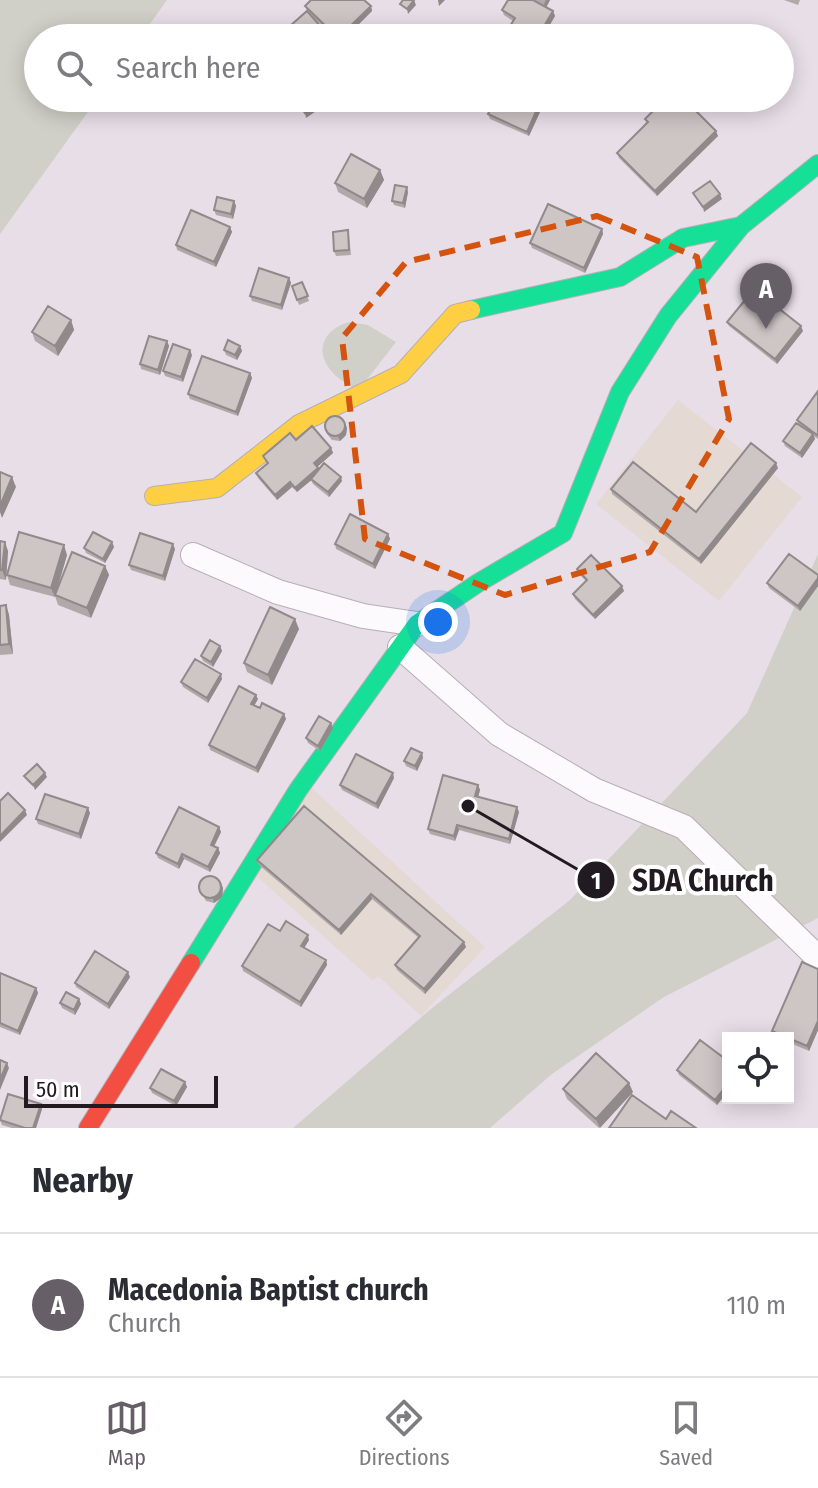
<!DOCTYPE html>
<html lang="en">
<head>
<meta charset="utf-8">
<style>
	body { margin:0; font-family:"Fira Sans Condensed",sans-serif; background:#f2f2f3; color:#2b2b33 }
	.controls { position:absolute; right:24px; bottom:24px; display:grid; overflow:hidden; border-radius:0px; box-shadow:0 4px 20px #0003 }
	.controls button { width:72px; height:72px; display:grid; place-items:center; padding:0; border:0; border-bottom:2px solid #e1e1e2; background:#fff; color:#2b2b33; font:40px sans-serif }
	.scale { position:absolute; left:24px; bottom:20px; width:194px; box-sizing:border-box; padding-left:8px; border:4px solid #211b21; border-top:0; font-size:22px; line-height:28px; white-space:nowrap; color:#211b21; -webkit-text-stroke:6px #fff; paint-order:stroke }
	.you { position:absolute; left:438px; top:622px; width:28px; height:28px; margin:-20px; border:6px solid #fff; border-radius:50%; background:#1a73e8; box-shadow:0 0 0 12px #1a73e833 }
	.badge { display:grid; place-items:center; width:52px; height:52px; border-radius:50%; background:#675f67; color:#fff; font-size:26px; font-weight:700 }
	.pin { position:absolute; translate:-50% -66px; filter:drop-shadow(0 2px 4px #0008) }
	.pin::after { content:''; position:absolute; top:42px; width:28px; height:24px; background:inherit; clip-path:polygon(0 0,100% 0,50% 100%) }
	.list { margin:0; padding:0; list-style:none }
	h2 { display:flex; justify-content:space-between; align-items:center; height:104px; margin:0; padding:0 32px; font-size:34px }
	h2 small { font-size:26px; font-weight:400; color:#7c7c81 }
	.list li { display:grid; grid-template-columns:52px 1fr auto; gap:24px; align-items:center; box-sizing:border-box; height:144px; padding:0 32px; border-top:2px solid #e1e1e2 }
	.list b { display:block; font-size:30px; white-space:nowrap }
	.list p { margin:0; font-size:26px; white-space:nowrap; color:#7c7c81 }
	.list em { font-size:26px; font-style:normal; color:#7c7c81 }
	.icon { flex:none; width:44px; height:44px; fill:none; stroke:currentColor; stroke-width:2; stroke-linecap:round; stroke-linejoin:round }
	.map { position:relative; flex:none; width:818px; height:1128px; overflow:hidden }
	.search { position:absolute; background:#fff; box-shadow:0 4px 20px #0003; left:24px; right:24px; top:24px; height:88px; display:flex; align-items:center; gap:20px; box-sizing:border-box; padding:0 28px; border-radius:44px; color:#7c7c81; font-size:30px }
	.sheet { height:248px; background:#fff }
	nav { display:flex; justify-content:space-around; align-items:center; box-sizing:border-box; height:112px; border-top:2px solid #e1e1e2; background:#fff; font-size:22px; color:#7c7c81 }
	nav a { display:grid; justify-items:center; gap:4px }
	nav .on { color:#675f67 }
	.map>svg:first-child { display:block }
	.education { fill:#e4d9d3 }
	.green { fill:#d0d0c9 }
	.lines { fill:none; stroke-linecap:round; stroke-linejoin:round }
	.street-casing { stroke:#b6afb6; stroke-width:26 }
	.fast-casing { stroke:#b6afb6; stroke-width:20 }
	.slow-casing { stroke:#b6afb6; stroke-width:20 }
	.jam-casing { stroke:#b6afb6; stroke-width:20 }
	.street { stroke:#fcfafc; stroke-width:24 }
	.fast { stroke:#16e098; stroke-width:18 }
	.slow { stroke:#ffcf43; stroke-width:18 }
	.jam { stroke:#f24e42; stroke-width:18 }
	.wall { fill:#b1a9a9 }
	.shaded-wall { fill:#908a8a }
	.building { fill:#cec5c5; stroke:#908a8a; stroke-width:2 }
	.marked { fill:none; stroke:#d4530e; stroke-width:6; stroke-dasharray:16 10; stroke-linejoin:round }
	.leader { fill:none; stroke:#211b21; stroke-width:3 }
	.callout-dot { fill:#211b21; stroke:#fff; stroke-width:3 }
	.mark-label { font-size:24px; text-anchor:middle; font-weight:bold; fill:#fff }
	.callout-label { font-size:30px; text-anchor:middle; font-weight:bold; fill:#211b21; stroke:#fff; stroke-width:8; stroke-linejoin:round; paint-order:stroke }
</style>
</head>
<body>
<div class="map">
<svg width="818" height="1128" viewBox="0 0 818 1128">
	<rect width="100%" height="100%" fill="#e8dee8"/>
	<!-- education -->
	<path class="education" d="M 678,400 L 802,497 L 719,601 L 596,504 Z
		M 303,780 L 485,947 L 421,1016 L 378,976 L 373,981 L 251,871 Z"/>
	<!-- green -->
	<path class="green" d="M 0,0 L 167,0 L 140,38 L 38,38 L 38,98 L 98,98 L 0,234 Z
		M 349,322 L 368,325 L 396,342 L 358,391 C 351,386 343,382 336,376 C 313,355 321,330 349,322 Z
		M 818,554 L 818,918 L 664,997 L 552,1074 L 490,1128 L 293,1128 L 432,1008 L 570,900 L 747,713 Z"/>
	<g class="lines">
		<!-- street casing -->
		<g class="street-casing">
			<path id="street" d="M 193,555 L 278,592 L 363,616 L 417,624
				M 400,647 L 499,734 L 594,790 L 684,827 L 818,958"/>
		</g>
		<!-- fast casing -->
		<g class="fast-casing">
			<path id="fast" d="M 471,310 L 620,277 L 683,238 L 741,226
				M 191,963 L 298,790 L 417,624 L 478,583 L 563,533 L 620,392 L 668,316 L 741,226 L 818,164"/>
		</g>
		<!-- slow casing -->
		<g class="slow-casing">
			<path id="slow" d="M 154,496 L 217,488 L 299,424 L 401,374 L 455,314 L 471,310"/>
		</g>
		<!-- jam casing -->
		<g class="jam-casing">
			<path id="jam" d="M 88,1128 L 191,963"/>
		</g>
		<!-- street -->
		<use href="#street" class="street"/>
		<!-- fast -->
		<use href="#fast" class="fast"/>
		<!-- slow -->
		<use href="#slow" class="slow"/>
		<!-- jam -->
		<use href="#jam" class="jam"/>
	</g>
	<!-- wall -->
	<path class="wall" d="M 508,0 L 550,0 L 546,7 L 553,11 L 555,16 L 542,38 L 513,38 L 509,36 L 507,31 L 513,21 L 504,15 L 502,10 Z
		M 784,0 L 800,0 L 798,5 Z
		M 305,6 L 371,6 L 372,11 L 345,38 L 335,38 L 307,11 Z
		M 545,101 L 529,136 L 490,119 L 488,114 Z
		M 645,119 L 718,136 L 657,196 L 619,158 L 617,153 L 647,123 Z
		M 380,170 L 384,180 L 367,208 L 338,192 L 335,183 Z
		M 408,192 L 405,208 L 394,205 L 392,201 Z
		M 234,201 L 236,206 L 233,219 L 216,215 L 214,210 Z
		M 230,227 L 232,232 L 216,267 L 177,250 L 176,245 Z
		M 602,229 L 603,234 L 585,273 L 532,248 L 530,243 Z
		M 349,235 L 351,255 L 336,256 L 334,251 Z
		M 289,278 L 291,283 L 282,310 L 252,301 L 250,296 Z
		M 302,282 L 309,301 L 299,305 L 292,286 Z
		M 71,320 L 74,330 L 58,356 L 35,341 L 32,332 Z
		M 727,322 L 803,331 L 777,364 L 729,326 Z
		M 167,341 L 169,346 L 160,375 L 141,369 L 140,364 Z
		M 240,346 L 242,351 L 237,360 L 226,355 L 224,350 Z
		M 192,355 L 183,382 L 165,376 L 163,371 Z
		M 250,373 L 252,378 L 238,416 L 190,399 L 188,394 Z
		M 818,391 L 818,439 L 813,436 L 815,439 L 802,458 L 785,446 L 783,441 L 798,424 L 797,420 Z
		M 345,423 L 347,428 L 346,435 L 340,441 L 332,440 L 327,434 L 325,429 Z
		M 296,440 L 331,448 L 333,453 L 317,467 L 319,469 L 342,481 L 329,497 L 313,484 L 311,480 L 297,492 L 292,487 L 277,500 L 258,478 L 256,473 L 267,464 L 263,456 Z
		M 778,468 L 701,564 L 612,494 L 611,489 L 696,512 Z
		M 388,534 L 390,539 L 375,569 L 336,549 L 335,544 Z
		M 0,541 L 8,551 L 6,580 L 0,579 Z
		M 112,542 L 114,547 L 105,563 L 86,553 L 84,548 Z
		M 175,549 L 165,581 L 131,570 L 129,565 Z
		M 67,555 L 56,591 L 105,566 L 109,575 L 91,618 L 58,605 L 55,596 L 55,597 L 10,585 L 7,575 Z
		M 577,569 L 624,591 L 595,619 L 575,599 L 573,594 L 586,581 L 579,574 Z
		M 818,575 L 818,586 L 800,611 L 769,588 L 767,583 Z
		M 6,605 L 9,615 L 13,654 L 0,655 L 0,606 Z
		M 299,629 L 272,685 L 247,672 L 244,663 Z
		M 220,646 L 222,651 L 213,667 L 203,661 L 201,656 Z
		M 222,679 L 208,703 L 183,687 L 181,682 Z
		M 258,699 L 254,706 L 284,714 L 286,719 L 258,773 L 210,750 L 209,745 Z
		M 333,728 L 320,751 L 308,743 L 306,738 Z
		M 422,753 L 423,758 L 417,771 L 406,766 L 404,761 Z
		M 394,778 L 378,809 L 342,790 L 340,785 Z
		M 478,785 L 480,790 L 478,797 L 519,812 L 510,844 L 459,830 L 455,841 L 430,834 L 428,829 Z
		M 304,806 L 466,947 L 425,994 L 397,970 L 395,965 L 419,938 L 372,899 L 341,935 L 259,865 L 257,860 Z
		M 90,813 L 81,839 L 38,824 L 36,819 Z
		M 219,827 L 221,832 L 214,847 L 218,848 L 220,853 L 210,872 L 184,859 L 179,869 L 158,858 L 156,853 Z
		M 223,888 L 222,897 L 214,903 L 206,901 L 200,890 Z
		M 280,931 L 309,940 L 304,948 L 326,960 L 327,965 L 301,1007 L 243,971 L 242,966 Z
		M 818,969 L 818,1030 L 809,1051 L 788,1042 L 788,1038 L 778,1038 L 773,1036 L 772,1031 Z
		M 0,973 L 36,988 L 38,993 L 20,1035 L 0,1027 Z
		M 130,977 L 109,1009 L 76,987 L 75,983 Z
		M 79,999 L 81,1004 L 75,1015 L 62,1008 L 60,1003 Z
		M 728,1061 L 728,1091 L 717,1105 L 679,1075 L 677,1070 Z
		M 185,1082 L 187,1087 L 176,1106 L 152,1093 L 150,1088 Z
		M 563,1089 L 633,1092 L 599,1128 L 567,1099 Z
		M 42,1109 L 36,1128 L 12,1128 L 2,1125 L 0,1120 Z"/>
	<!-- shaded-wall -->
	<path class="shaded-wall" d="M 414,0 L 416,5 L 408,14 L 407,9 Z
		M 438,0 L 445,0 L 439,6 Z
		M 546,0 L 550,0 L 546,8 L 544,4 Z
		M 371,6 L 372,11 L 345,38 L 339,38 Z
		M 553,11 L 555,16 L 542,38 L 537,38 Z
		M 542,98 L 544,98 L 545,101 L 529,136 L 527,132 Z
		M 320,102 L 322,107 L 306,118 L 305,113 Z
		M 716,131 L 718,136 L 657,196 L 655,191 Z
		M 380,170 L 384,180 L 367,208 L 364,199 Z
		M 407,187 L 408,192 L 405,208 L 403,203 Z
		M 720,194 L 722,199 L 704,212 L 703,207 Z
		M 234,201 L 236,206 L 233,219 L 231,214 Z
		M 230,227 L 232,232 L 216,267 L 214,262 Z
		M 602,229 L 603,234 L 585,273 L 584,268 Z
		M 289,278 L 291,283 L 282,310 L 281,305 Z
		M 71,320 L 74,330 L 58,356 L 55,346 Z
		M 801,326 L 803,331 L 777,364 L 775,359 Z
		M 167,341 L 169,346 L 160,375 L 158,370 Z
		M 240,346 L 242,351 L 237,360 L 235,355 Z
		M 190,350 L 192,355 L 183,382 L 181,377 Z
		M 250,373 L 252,378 L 238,416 L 236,412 Z
		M 345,423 L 347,428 L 346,435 L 340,441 L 338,436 Z
		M 813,434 L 815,439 L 802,458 L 800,453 Z
		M 331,448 L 333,453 L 316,468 L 314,463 Z
		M 776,463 L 778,468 L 701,564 L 699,559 Z
		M 318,468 L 320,473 L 297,492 L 295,488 Z
		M 12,477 L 16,487 L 2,518 L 0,512 L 0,506 Z
		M 341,477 L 342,481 L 329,497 L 328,492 Z
		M 290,482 L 292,487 L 277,500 L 275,495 Z
		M 388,534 L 390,539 L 375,569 L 373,564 Z
		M 5,542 L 8,551 L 6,580 L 2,570 Z
		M 112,542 L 114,547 L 105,563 L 103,559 Z
		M 173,544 L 175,549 L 165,581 L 163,576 Z
		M 64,545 L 67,555 L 55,597 L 51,588 Z
		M 105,566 L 109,575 L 91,618 L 87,608 Z
		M 818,578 L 818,586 L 800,611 L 798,606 Z
		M 622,586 L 624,591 L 595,619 L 593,615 Z
		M 6,605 L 9,615 L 13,654 L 9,644 Z
		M 295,619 L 299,629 L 272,685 L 268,675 Z
		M 220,646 L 222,651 L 213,667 L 211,662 Z
		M 221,674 L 222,679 L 208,703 L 207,698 Z
		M 256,695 L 258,699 L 252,709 L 251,704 Z
		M 284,714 L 286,719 L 258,773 L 256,768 Z
		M 331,723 L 333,728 L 320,751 L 318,746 Z
		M 422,753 L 423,758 L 417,771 L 415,766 Z
		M 45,773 L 47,777 L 35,790 L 33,785 Z
		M 393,773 L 394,778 L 378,809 L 376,804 Z
		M 478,785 L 480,790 L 477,801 L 475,796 Z
		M 517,807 L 519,812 L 510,844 L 509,839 Z
		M 88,808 L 90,813 L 81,839 L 79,834 Z
		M 25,810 L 27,815 L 0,842 L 0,836 Z
		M 457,825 L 459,830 L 455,841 L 454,836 Z
		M 219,827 L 221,832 L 212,850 L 211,845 Z
		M 218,848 L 220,853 L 210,872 L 208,867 Z
		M 182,854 L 184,859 L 179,869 L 178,864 Z
		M 221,883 L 223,888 L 222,897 L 214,903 L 213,898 Z
		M 371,894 L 372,899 L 341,935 L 339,930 Z
		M 308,935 L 309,940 L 303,950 L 301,946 Z
		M 464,942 L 466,947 L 425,994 L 424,989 Z
		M 326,960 L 327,965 L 301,1007 L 300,1002 Z
		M 128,972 L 130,977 L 109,1009 L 108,1004 Z
		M 36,988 L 38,993 L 20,1035 L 18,1031 Z
		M 79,999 L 81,1004 L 75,1015 L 74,1010 Z
		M 818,1021 L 818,1030 L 809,1051 L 807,1046 Z
		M 7,1063 L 9,1068 L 0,1090 L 0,1080 Z
		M 185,1082 L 187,1087 L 176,1106 L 174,1101 Z
		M 629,1083 L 633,1092 L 600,1128 L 596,1119 Z
		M 728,1084 L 728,1091 L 717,1105 L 715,1100 Z
		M 41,1104 L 42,1109 L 36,1128 L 33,1128 Z"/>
	<!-- building -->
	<path class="building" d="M 311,0 L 364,0 L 371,6 L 338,38 L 305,6 Z
		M 403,0 L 414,0 L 407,9 L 400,4 Z
		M 508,0 L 533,0 L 553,11 L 537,38 L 520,38 L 507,31 L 515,18 L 502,10 Z
		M 307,11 L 331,38 L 284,38 L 281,34 Z
		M 294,98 L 317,98 L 320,102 L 305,113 Z
		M 496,98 L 542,98 L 527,132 L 488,114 Z
		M 666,98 L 683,98 L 716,131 L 655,191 L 617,153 L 648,122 L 645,119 Z
		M 351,154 L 380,170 L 364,199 L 335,183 Z
		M 710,181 L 720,194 L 703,207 L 693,193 Z
		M 395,185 L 407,187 L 403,203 L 392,201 Z
		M 217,197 L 234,201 L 231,214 L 214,210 Z
		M 548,204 L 602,229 L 584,268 L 530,243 Z
		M 191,210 L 230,227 L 214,262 L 176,245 Z
		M 348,230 L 349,250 L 334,251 L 333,232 Z
		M 259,268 L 289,278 L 281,305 L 250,296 Z
		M 302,282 L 308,296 L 297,300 L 292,286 Z
		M 754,289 L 801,326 L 775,359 L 727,322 Z
		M 48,306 L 71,320 L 55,346 L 32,332 Z
		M 149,336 L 167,341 L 158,370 L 140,364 Z
		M 228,340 L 240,346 L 235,355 L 224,350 Z
		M 173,344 L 190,350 L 181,377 L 163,371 Z
		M 202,356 L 250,373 L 236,412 L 188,394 Z
		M 818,391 L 818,433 L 817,435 L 797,420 Z
		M325 426a10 10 0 1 1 20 0a10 10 0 1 1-20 0Z
		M 796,423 L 813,434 L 800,453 L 783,441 Z
		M 312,426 L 331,448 L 314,463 L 318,468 L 295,488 L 290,482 L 275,495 L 256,473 L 268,463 L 263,456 L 290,433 L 296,440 Z
		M 751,443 L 776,463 L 699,559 L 611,489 L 633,462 L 696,512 Z
		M 324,463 L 341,477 L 328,492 L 311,479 Z
		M 0,472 L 12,477 L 0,506 Z
		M 350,514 L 388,534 L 373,564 L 335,544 Z
		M 19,532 L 64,545 L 51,588 L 7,575 Z
		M 93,532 L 112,542 L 103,559 L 84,548 Z
		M 140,533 L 173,544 L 163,576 L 129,565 Z
		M 0,541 L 5,542 L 2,570 L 0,570 Z
		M 72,552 L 105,566 L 87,608 L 55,595 Z
		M 789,554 L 818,575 L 818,578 L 798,606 L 767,583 Z
		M 591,555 L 622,586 L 593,615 L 573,594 L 587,580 L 577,569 Z
		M 6,605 L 9,644 L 0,645 L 0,606 Z
		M 270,607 L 295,619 L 268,675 L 244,663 Z
		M 210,640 L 220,646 L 211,662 L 201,656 Z
		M 195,659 L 221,674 L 207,698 L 181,682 Z
		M 239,686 L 256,695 L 251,704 L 260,708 L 262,703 L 284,714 L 256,768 L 209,745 Z
		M 319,716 L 331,723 L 318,746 L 306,738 Z
		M 411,748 L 422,753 L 415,766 L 404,761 Z
		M 356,754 L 393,773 L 376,804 L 340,785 Z
		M 37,764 L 45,773 L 33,785 L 24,776 Z
		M 443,775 L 478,785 L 475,796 L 517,807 L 509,839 L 457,825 L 454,836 L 428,829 Z
		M 8,793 L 25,810 L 0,836 L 0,801 Z
		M 45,794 L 88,808 L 79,834 L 36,819 Z
		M 304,806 L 464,942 L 424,989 L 395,965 L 420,936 L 371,894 L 339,930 L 257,860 Z
		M 179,807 L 219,827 L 211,845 L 218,848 L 208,867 L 182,854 L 178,864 L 156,853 Z
		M199 887a11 11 0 1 1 22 0a11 11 0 1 1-22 0Z
		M 286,921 L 308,935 L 301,946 L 326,960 L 300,1002 L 242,966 L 268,924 L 280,931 Z
		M 95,951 L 128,972 L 108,1004 L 75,983 Z
		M 802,962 L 818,969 L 818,1021 L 807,1046 L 772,1031 Z
		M 0,973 L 36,988 L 18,1031 L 0,1023 Z
		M 66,992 L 79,999 L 74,1010 L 60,1003 Z
		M 700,1040 L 728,1061 L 728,1084 L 715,1100 L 677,1070 Z
		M 596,1053 L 629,1083 L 596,1119 L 563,1089 Z
		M 0,1060 L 7,1063 L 0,1080 Z
		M 161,1069 L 185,1082 L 174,1101 L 150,1088 Z
		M 8,1094 L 41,1104 L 33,1128 L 25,1128 L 0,1120 Z
		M 632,1095 L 666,1119 L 671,1111 L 696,1128 L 609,1128 Z"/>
	<!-- marked area -->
	<path class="marked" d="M 597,216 L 697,257 L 729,419 L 650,552 L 505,595 L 365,539 L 342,338 L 406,262 Z"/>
	<!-- callouts -->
	<path class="leader" d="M468 806L596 880"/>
	<g class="callout-dot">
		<circle cx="468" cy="806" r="8"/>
		<circle cx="596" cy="880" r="20"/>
	</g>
	<g class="mark-label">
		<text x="596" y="889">1</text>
	</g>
	<g class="callout-label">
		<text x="703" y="891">SDA Church</text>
	</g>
</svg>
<div class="controls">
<button><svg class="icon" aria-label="locate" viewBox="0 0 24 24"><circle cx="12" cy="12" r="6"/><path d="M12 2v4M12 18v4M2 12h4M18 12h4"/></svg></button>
</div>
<div class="scale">50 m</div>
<div class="you"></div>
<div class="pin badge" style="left:766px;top:329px">A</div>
<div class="search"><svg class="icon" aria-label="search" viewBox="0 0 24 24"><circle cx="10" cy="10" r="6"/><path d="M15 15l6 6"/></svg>Search here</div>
</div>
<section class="sheet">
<h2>Nearby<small></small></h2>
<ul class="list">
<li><span class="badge">A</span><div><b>Macedonia Baptist church</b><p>Church</p></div><em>110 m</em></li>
</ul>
</section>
<nav>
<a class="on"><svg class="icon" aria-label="map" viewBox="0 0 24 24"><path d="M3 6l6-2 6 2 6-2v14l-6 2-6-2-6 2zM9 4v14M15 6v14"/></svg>Map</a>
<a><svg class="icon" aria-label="directions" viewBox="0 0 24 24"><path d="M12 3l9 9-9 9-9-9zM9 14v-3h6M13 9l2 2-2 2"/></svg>Directions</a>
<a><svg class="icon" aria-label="saved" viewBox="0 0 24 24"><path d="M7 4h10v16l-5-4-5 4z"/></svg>Saved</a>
</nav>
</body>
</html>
